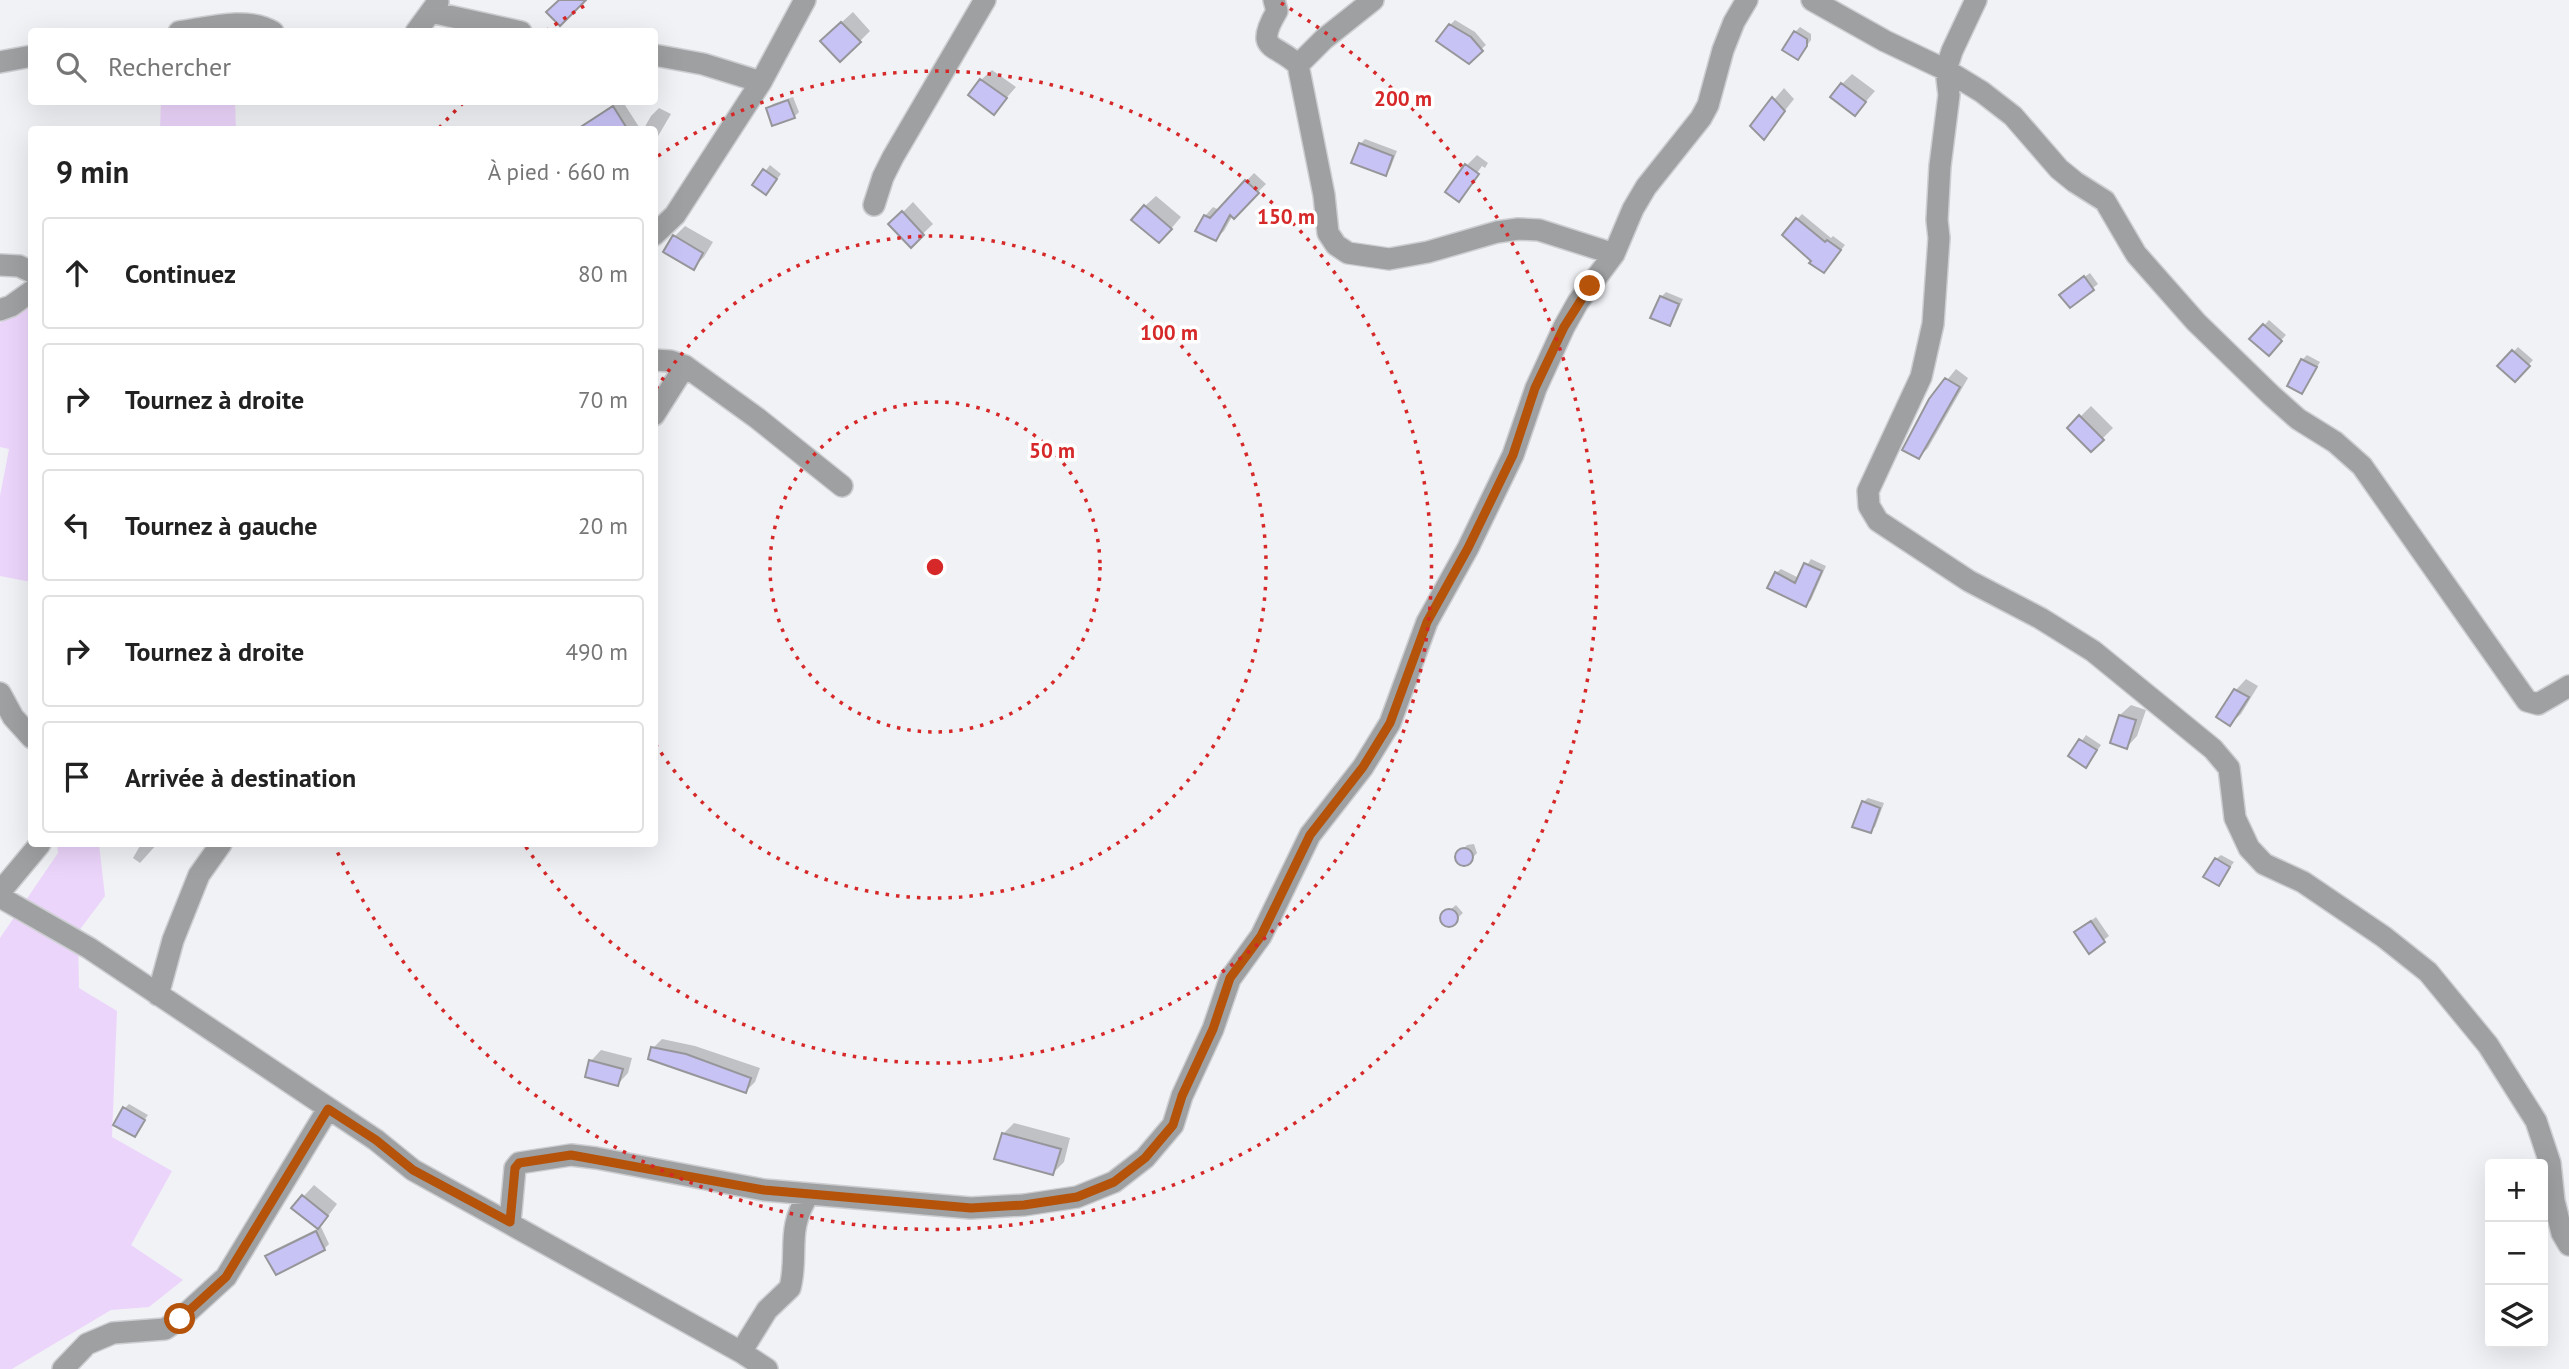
<!DOCTYPE html>
<html lang="fr">
<head>
<meta charset="utf-8">
<style>
	body { margin:0; font-family:"PT Sans",sans-serif; background:#f2f2f2; color:#222 }
	.controls { position:absolute; right:21px; bottom:21px; display:grid; overflow:hidden; border-radius:7px; box-shadow:0 7px 28px #0002 }
	.controls button { width:63px; height:63px; display:grid; place-items:center; padding:0; border:0; border-bottom:2px solid #e0e0e0; background:#fff; color:#222; font:35px sans-serif }
	.stop { position:absolute; width:21px; height:21px; margin:-16px; border:5px solid #b45309; border-radius:50%; background:#fff }
	.stop.end { background:#b45309; border-color:#fff; box-shadow:0 2px 7px #0008 }
	.list { margin:0; padding:0; list-style:none }
	h2 { display:flex; justify-content:space-between; align-items:center; height:91px; margin:0; padding:0 28px; font-size:30px }
	h2 small { font-size:23px; font-weight:400; color:#767676 }
	.list li { display:grid; grid-template-columns:46px 1fr auto; gap:21px; align-items:center; box-sizing:border-box; height:112px; margin:0 14px 14px; padding:0 14px; border:2px solid #e0e0e0; border-radius:7px }
	.list b { display:block; font-size:26px; white-space:nowrap }
	.list em { font-size:23px; font-style:normal; color:#767676 }
	.icon { flex:none; width:38px; height:38px; fill:none; stroke:currentColor; stroke-width:2; stroke-linecap:round; stroke-linejoin:round }
	.map { position:relative; flex:none; width:2569px; height:1369px; overflow:hidden }
	.search { position:absolute; background:#fff; box-shadow:0 7px 28px #0002; left:28px; top:28px; width:630px; height:77px; display:flex; align-items:center; gap:18px; box-sizing:border-box; padding:0 24px; border-radius:7px; color:#767676; font-size:26px }
	.panel { position:absolute; background:#fff; box-shadow:0 7px 28px #0002; left:28px; top:126px; width:630px; height:721px; border-radius:7px }
	.map>svg:first-child { display:block }
	.green { fill:#ecd5fb }
	.shadow { fill:#0003 }
	.building { fill:#c8c3f5; stroke:#96969a; stroke-width:2 }
	.lines { fill:none; stroke-linecap:round; stroke-linejoin:round }
	.minor-casing { stroke:#cdced1; stroke-width:24 }
	.minor { stroke:#9fa0a2; stroke-width:21 }
	.route { stroke:#b45309; stroke-width:9 }
	.ring { fill:none; stroke:#d62828; stroke-width:3.5; stroke-dasharray:3.5 7 }
	.centre { fill:#d62828; stroke:#fff; stroke-width:3.5 }
	.ring-label { font-size:21px; text-anchor:middle; font-weight:bold; fill:#d62828; stroke:#fff; stroke-width:7; stroke-linejoin:round; paint-order:stroke }
</style>
</head>
<body>
<div class="map">
<svg width="2569" height="1369" viewBox="0 0 2569 1369">
	<rect width="100%" height="100%" fill="#f1f2f6"/>
	<!-- green -->
	<path class="green" d="M 161,102 L 235,102 L 236,129 L 160,129 Z
		M 31,304 L 31,582 L 0,576 L 0,496 L 9,449 L 0,447 L 0,323 Z
		M 57,844 L 99,844 L 105,896 L 78,932 L 79,988 L 117,1011 L 112,1137 L 172,1171 L 131,1245 L 183,1280 L 149,1307 L 111,1310 L 12,1369 L 0,1369 L 0,938 L 58,853 Z"/>
	<!-- shadow -->
	<path class="shadow" d="M 853,12 L 870,31 L 860,41 L 833,30 Z
		M 1455,20 L 1475,32 L 1486,45 L 1468,61 L 1450,25 Z
		M 1800,27 L 1811,34 L 1811,40 L 1798,58 L 1795,32 Z
		M 992,70 L 1016,87 L 994,112 L 981,80 Z
		M 1852,74 L 1875,91 L 1855,114 L 1842,84 Z
		M 1784,88 L 1794,99 L 1764,137 L 1752,126 Z
		M 793,97 L 799,112 L 794,117 L 768,109 L 773,104 Z
		M 617,102 L 623,102 L 641,130 L 612,130 L 584,126 Z
		M 659,108 L 671,114 L 654,143 L 654,130 L 643,130 L 651,116 Z
		M 1365,139 L 1397,151 L 1390,169 L 1385,174 L 1360,144 Z
		M 1477,155 L 1488,163 L 1485,168 L 1482,166 L 1465,190 L 1468,190 L 1459,200 L 1466,166 Z
		M 770,165 L 781,174 L 770,188 L 755,184 Z
		M 1254,173 L 1266,184 L 1234,216 L 1233,215 L 1224,231 L 1215,239 L 1205,216 L 1213,207 L 1219,210 Z
		M 1156,196 L 1181,217 L 1170,230 L 1145,206 Z
		M 913,202 L 933,224 L 911,245 L 891,224 Z
		M 1802,214 L 1831,238 L 1833,236 L 1845,245 L 1828,266 L 1813,260 L 1784,234 Z
		M 685,226 L 713,242 L 704,257 L 693,268 L 674,237 Z
		M 2090,273 L 2098,284 L 2070,306 L 2066,290 Z
		M 1666,292 L 1683,299 L 1674,319 L 1669,324 L 1661,297 Z
		M 2269,320 L 2286,335 L 2268,354 L 2252,339 Z
		M 2518,347 L 2533,360 L 2515,380 L 2500,366 Z
		M 2307,355 L 2320,362 L 2302,392 L 2302,360 Z
		M 1956,369 L 1968,378 L 1928,448 L 1919,457 L 1931,400 Z
		M 2091,406 L 2113,428 L 2091,450 L 2069,428 Z
		M 1811,559 L 1826,566 L 1811,600 L 1806,605 L 1776,573 L 1781,569 L 1799,578 Z
		M 2246,679 L 2258,686 L 2241,714 L 2230,724 L 2236,690 Z
		M 2131,705 L 2146,710 L 2137,736 L 2127,747 L 2120,715 Z
		M 2086,735 L 2101,745 L 2090,761 L 2071,756 Z
		M 1868,798 L 1884,803 L 1875,827 L 1870,831 L 1863,802 Z
		M 141,844 L 157,844 L 140,863 L 133,858 Z
		M 1474,844 L 1477,853 L 1468,863 L 1463,863 L 1457,856 L 1467,845 Z
		M 2221,855 L 2234,862 L 2218,884 L 2216,859 Z
		M 1456,905 L 1463,913 L 1449,926 L 1443,921 L 1442,916 Z
		M 2096,917 L 2109,936 L 2089,951 L 2081,928 Z
		M 662,1039 L 695,1046 L 760,1068 L 755,1082 L 746,1091 L 653,1048 Z
		M 601,1050 L 632,1058 L 628,1073 L 618,1084 L 591,1061 Z
		M 129,1104 L 148,1115 L 134,1135 L 125,1108 Z
		M 1014,1123 L 1070,1138 L 1064,1162 L 1053,1173 L 1003,1134 Z
		M 314,1185 L 337,1204 L 328,1216 L 294,1207 Z
		M 321,1227 L 329,1244 L 324,1249 L 267,1256 L 272,1251 Z"/>
	<!-- building -->
	<path class="building" d="M 559,0 L 586,0 L 560,26 L 546,12 Z
		M 841,22 L 861,42 L 840,62 L 820,41 Z
		M 1449,24 L 1471,37 L 1483,51 L 1469,64 L 1436,41 Z
		M 1794,31 L 1807,39 L 1807,46 L 1798,60 L 1782,50 Z
		M 980,79 L 1007,98 L 994,115 L 968,95 Z
		M 1841,83 L 1866,102 L 1855,116 L 1830,97 Z
		M 1772,97 L 1785,111 L 1764,140 L 1750,126 Z
		M 788,100 L 795,118 L 772,126 L 766,108 Z
		M 613,106 L 628,130 L 576,130 Z
		M 1359,143 L 1393,156 L 1386,176 L 1351,163 Z
		M 1465,164 L 1479,174 L 1459,202 L 1445,192 Z
		M 763,169 L 777,179 L 766,195 L 752,185 Z
		M 1245,180 L 1259,193 L 1234,219 L 1230,215 L 1216,241 L 1195,231 L 1204,215 L 1210,218 Z
		M 1144,205 L 1172,229 L 1159,243 L 1131,220 Z
		M 902,211 L 924,235 L 911,248 L 888,224 Z
		M 1796,218 L 1825,242 L 1827,240 L 1841,250 L 1824,273 L 1809,263 L 1811,261 L 1782,235 Z
		M 673,235 L 703,253 L 694,270 L 663,252 Z
		M 2084,276 L 2094,290 L 2070,308 L 2059,295 Z
		M 1660,296 L 1679,304 L 1670,326 L 1650,318 Z
		M 2263,324 L 2282,341 L 2269,356 L 2249,339 Z
		M 2512,350 L 2530,366 L 2515,382 L 2497,366 Z
		M 2301,359 L 2317,367 L 2302,394 L 2287,386 Z
		M 1945,378 L 1960,387 L 1919,459 L 1902,450 L 1929,399 Z
		M 2079,415 L 2104,440 L 2091,452 L 2067,428 Z
		M 1804,563 L 1822,571 L 1806,607 L 1767,588 L 1775,572 L 1795,583 Z
		M 2234,689 L 2249,697 L 2230,726 L 2216,717 Z
		M 2119,715 L 2136,720 L 2127,749 L 2110,743 Z
		M 2079,739 L 2097,750 L 2086,768 L 2068,756 Z
		M 1862,801 L 1880,808 L 1871,833 L 1852,827 Z
		M1455 857a9 9 0 1 1 18 0a9 9 0 1 1-18 0Z
		M 2215,858 L 2230,867 L 2219,886 L 2203,877 Z
		M1440 918a9 9 0 1 1 18 0a9 9 0 1 1-18 0Z
		M 2091,921 L 2105,942 L 2089,954 L 2074,932 Z
		M 651,1047 L 686,1054 L 751,1078 L 746,1093 L 648,1059 Z
		M 589,1060 L 623,1069 L 618,1086 L 585,1077 Z
		M 123,1107 L 145,1120 L 135,1137 L 113,1125 Z
		M 1002,1133 L 1061,1149 L 1053,1175 L 994,1159 Z
		M 302,1195 L 328,1216 L 318,1229 L 291,1208 Z
		M 316,1231 L 325,1250 L 276,1275 L 265,1256 Z"/>
	<g class="lines">
		<!-- minor casing -->
		<g class="minor-casing">
			<path id="minor" d="M 1274,0 L 1277,11 C 1253,52 1276,43 1298,65 L 1324,195 L 1328,233 L 1336,245 L 1348,253 L 1389,259 L 1428,252 L 1497,232 L 1518,229 L 1539,230 L 1614,254
				M 1812,0 L 1885,41 L 1946,70 L 1982,92 L 2013,116 L 2059,169 L 2075,182 L 2105,201 L 2136,254 L 2196,322 L 2271,395 L 2298,419 L 2335,442 L 2362,466 L 2527,701 L 2538,704 L 2569,686
				M 1976,0 L 1952,51 L 1946,70 L 1949,95 L 1940,166 L 1937,220 L 1939,238 L 1933,324 L 1921,377 L 1868,491 L 1869,506 L 1878,521 L 1969,581 L 2040,618 L 2093,651 L 2213,749 L 2229,768 L 2235,818 L 2249,848 L 2264,864 L 2303,882 L 2384,937 L 2428,972 L 2488,1045 L 2536,1121 L 2550,1163 L 2554,1201 L 2562,1233 L 2569,1245
				M 431,12 L 521,32
				M 179,32 C 207,28 247,16 273,32
				M 416,32 L 438,2
				M 654,55 L 703,64 L 761,82
				M 0,62 L 32,56
				M 1298,65 L 1324,39 L 1373,0
				M 874,205 L 883,177 L 893,157 L 985,0
				M 654,235 L 675,215 L 761,82 L 805,0
				M 0,265 L 19,266 L 32,272
				M 0,310 L 11,306 L 32,291
				M 654,360 L 670,361 L 685,366 L 757,418 L 842,486
				M 654,415 L 685,366
				M 0,693 L 13,717 L 32,738
				M 0,892 L 40,844
				M 0,897 L 89,948 L 376,1140 L 413,1170 L 741,1352 L 767,1369
				M 158,995 L 173,940 L 199,875 L 221,844
				M 510,1222 L 515,1168 L 519,1163 L 571,1155 L 596,1158 L 764,1190 L 971,1208 L 1024,1205 L 1077,1197 L 1114,1182 L 1145,1158 L 1173,1125 L 1182,1096 L 1213,1029 L 1230,979 L 1261,936 L 1310,835 L 1363,767 L 1390,723 L 1427,622 L 1468,548 L 1513,455 L 1536,388 L 1564,327 L 1578,302 L 1614,254 L 1633,209 L 1646,187 L 1701,118 L 1708,105 L 1723,50 L 1734,22 L 1747,0
				M 741,1352 L 767,1310 L 790,1288 C 799,1253 785,1230 809,1194
				M 63,1369 L 87,1344 L 113,1333 L 165,1329 L 180,1319 L 226,1277 L 328,1109"/>
		</g>
		<!-- minor -->
		<use href="#minor" class="minor"/>
	</g>
	<g class="lines">
		<!-- route -->
		<path class="route" d="M 180,1319 L 226,1277 L 328,1109 L 376,1140 L 413,1170 L 510,1222 L 515,1168 L 519,1163 L 571,1155 L 764,1190 L 971,1208 L 1024,1205 L 1077,1197 L 1114,1182 L 1145,1158 L 1173,1125 L 1182,1096 L 1213,1029 L 1230,978 L 1261,936 L 1310,835 L 1363,767 L 1390,723 L 1427,622 L 1468,548 L 1513,455 L 1535,388 L 1564,327 L 1590,286"/>
	</g>
	<!-- distance rings -->
	<g class="ring">
		<circle cx="935" cy="567" r="165"/>
		<path d="M656 389A331 331 0 1 1 656 745"/>
		<path d="M658 156A496 496 0 1 1 524 844"/>
		<path d="M439 128A662 662 0 0 1 463 103M546 31A662 662 0 0 1 589 3M1281 3A662 662 0 1 1 335 847"/>
	</g>
	<circle cx="935" cy="567" r="10" class="centre"/>
	<g class="ring-label">
		<text x="1403" y="106">200 m</text>
		<text x="1286" y="224">150 m</text>
		<text x="1169" y="340">100 m</text>
		<text x="1052" y="458">50 m</text>
	</g>
</svg>
<div class="controls">
<button>+</button>
<button>−</button>
<button><svg class="icon" aria-label="layers" viewBox="0 0 24 24"><path d="M12 4l9 5-9 5-9-5zM3 14l9 5 9-5"/></svg></button>
</div>
<div class="stop" style="left:180px;top:1319px"></div>
<div class="stop end" style="left:1590px;top:286px"></div>
<div class="search"><svg class="icon" aria-label="search" viewBox="0 0 24 24"><circle cx="10" cy="10" r="6"/><path d="M15 15l6 6"/></svg>Rechercher</div>
<section class="panel">
<h2>9 min<small>À pied · 660 m</small></h2>
<ul class="list">
<li><svg class="icon" aria-label="ahead" viewBox="0 0 24 24"><path d="M12 20V5M6 11l6-6 6 6"/></svg><div><b>Continuez</b></div><em>80 m</em></li>
<li><svg class="icon" aria-label="right" viewBox="0 0 24 24"><path d="M7 20v-9h11M14 6l5 5-5 5"/></svg><div><b>Tournez à droite</b></div><em>70 m</em></li>
<li><svg class="icon" aria-label="left" viewBox="0 0 24 24"><path d="M17 20v-9H6M10 6l-5 5 5 5"/></svg><div><b>Tournez à gauche</b></div><em>20 m</em></li>
<li><svg class="icon" aria-label="right" viewBox="0 0 24 24"><path d="M7 20v-9h11M14 6l5 5-5 5"/></svg><div><b>Tournez à droite</b></div><em>490 m</em></li>
<li><svg class="icon" aria-label="arrive" viewBox="0 0 24 24"><path d="M6 21V4h12l-3 4 3 4H6"/></svg><div><b>Arrivée à destination</b></div></li>
</ul>
</section>
</div>
</body>
</html>
